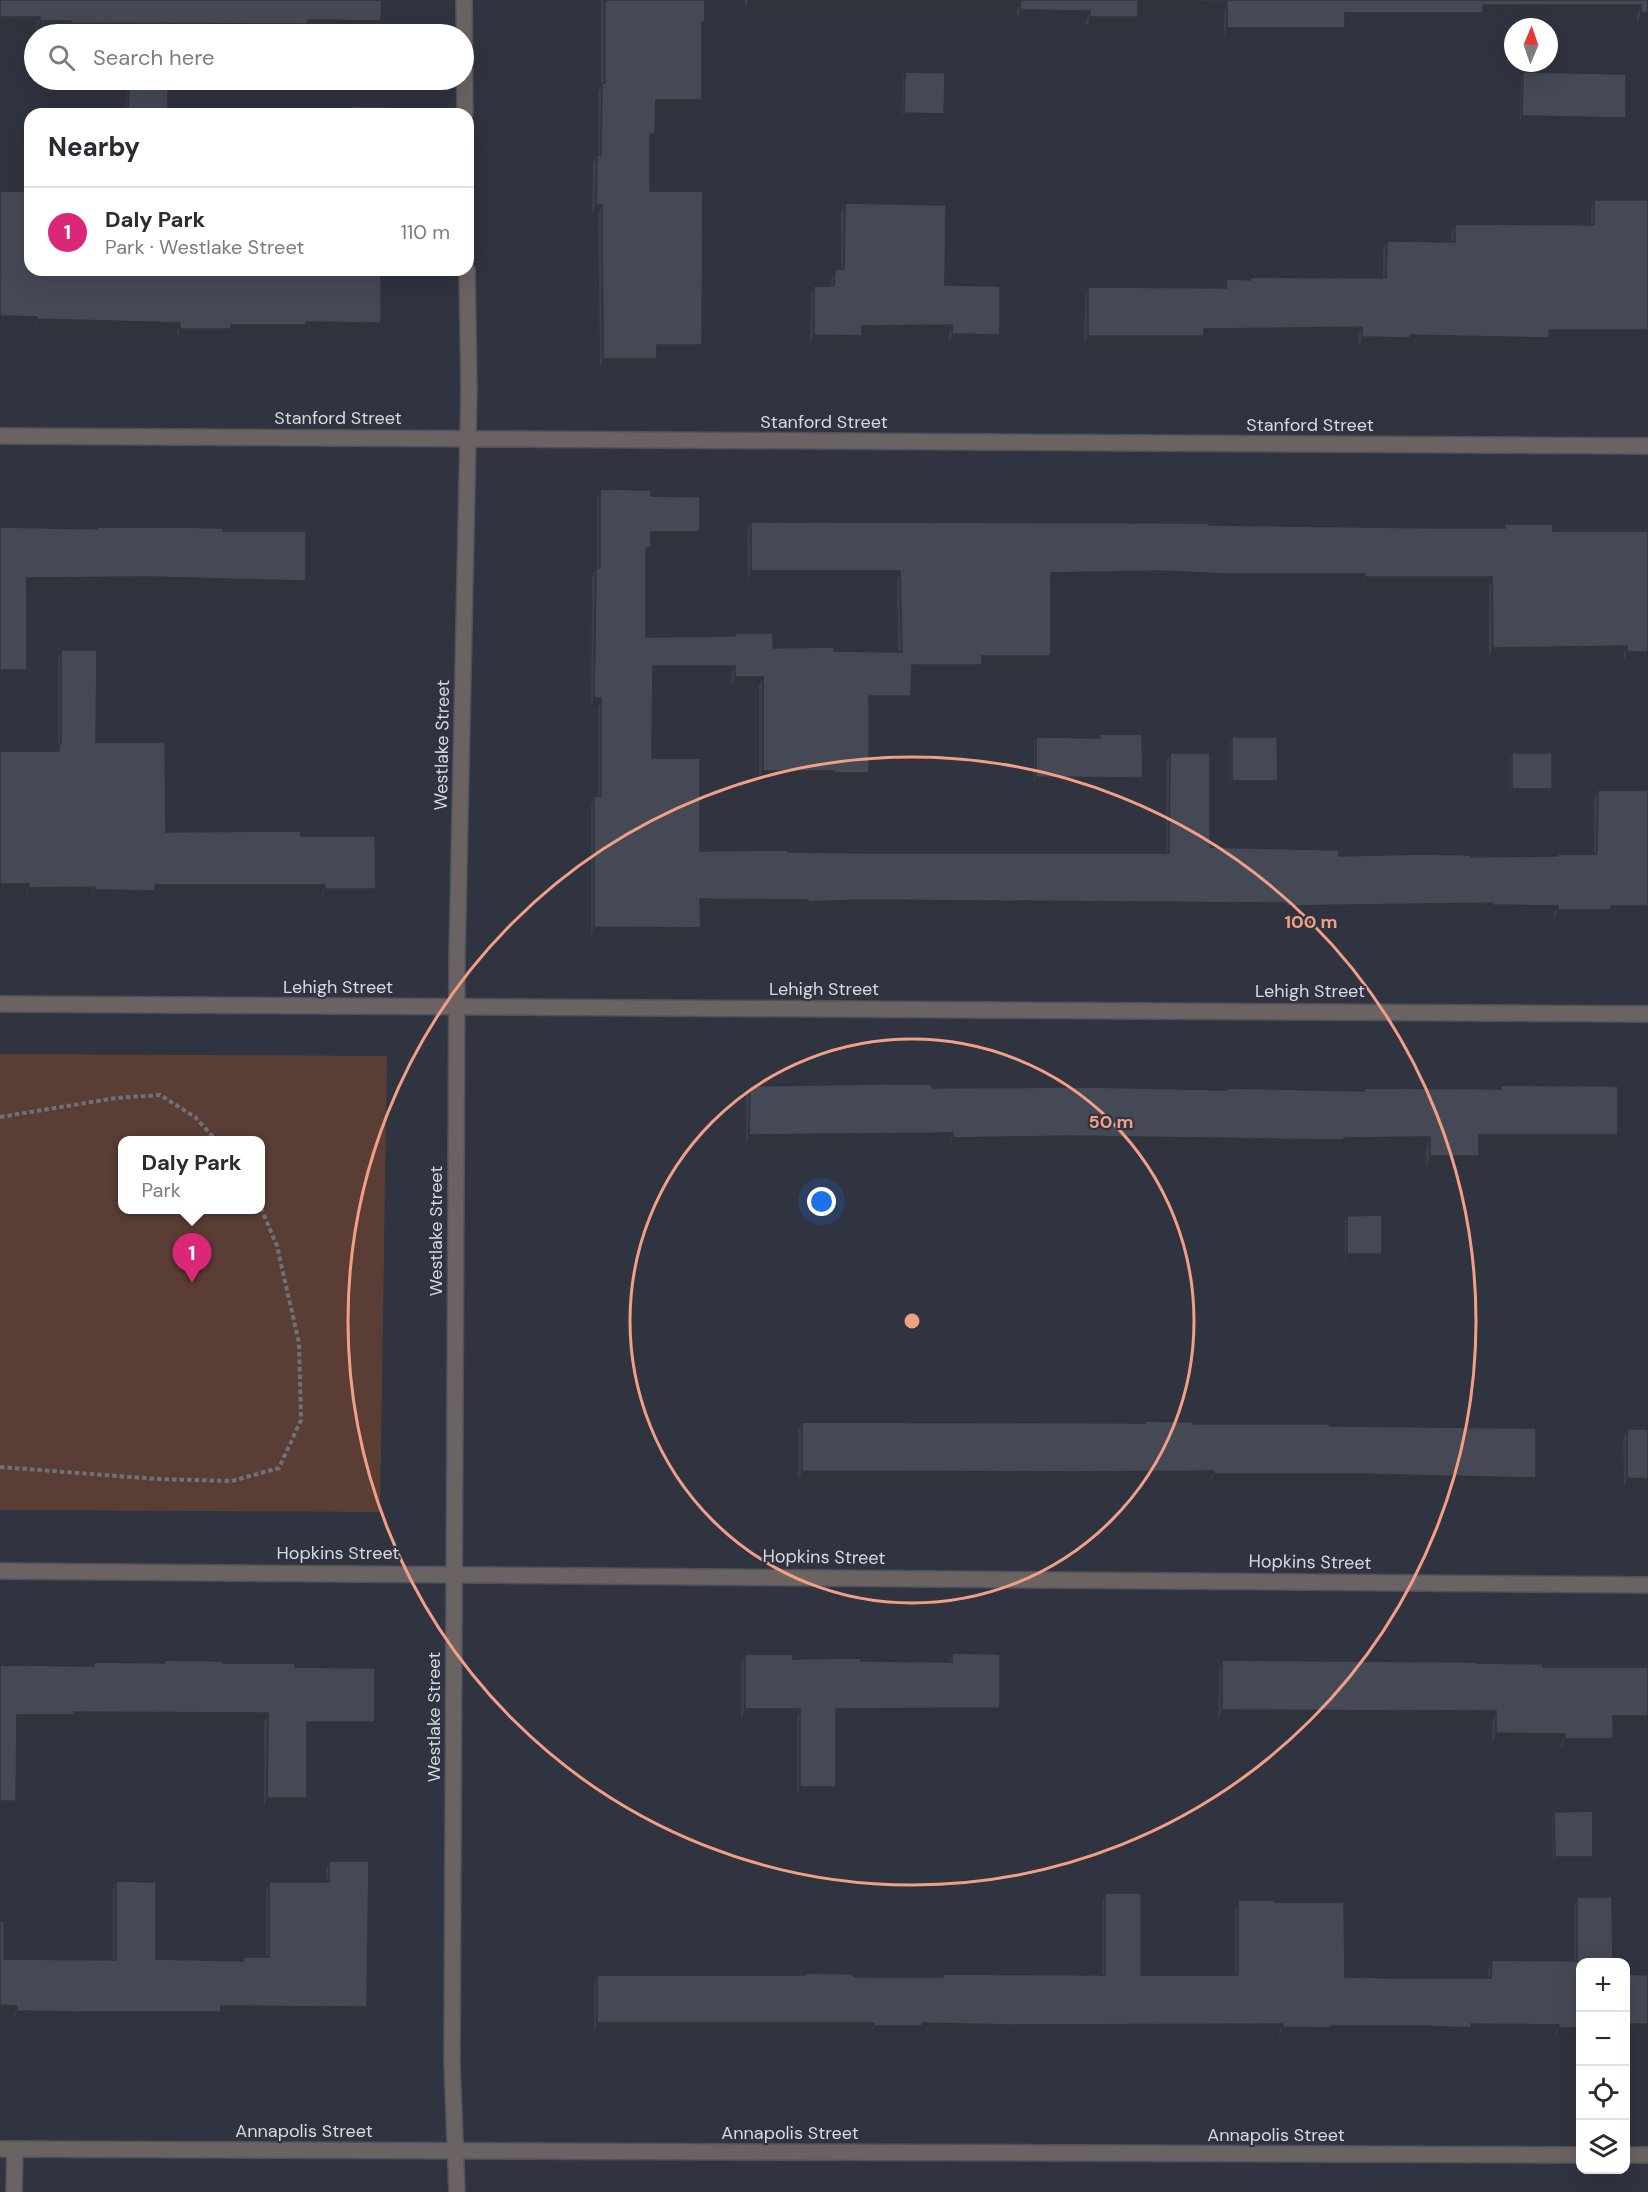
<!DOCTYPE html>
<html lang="en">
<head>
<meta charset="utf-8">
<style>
	body { margin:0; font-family:"DM Sans",sans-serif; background:#f2f2f3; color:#2b2b33 }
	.controls { position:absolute; right:18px; bottom:18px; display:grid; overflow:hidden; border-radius:12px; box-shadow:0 6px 24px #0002 }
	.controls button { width:54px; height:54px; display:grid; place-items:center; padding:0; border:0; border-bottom:2px solid #e1e1e2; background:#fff; color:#2b2b33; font:30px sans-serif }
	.compass { position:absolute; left:1504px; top:18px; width:54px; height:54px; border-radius:50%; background:#fff; box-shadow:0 6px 24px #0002; rotate:2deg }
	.you { position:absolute; left:822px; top:1202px; width:21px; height:21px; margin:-15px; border:4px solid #fff; border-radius:50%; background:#1a73e8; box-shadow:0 0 0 9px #1a73e833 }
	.badge { display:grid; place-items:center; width:39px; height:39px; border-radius:50%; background:#db2777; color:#fff; font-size:20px; font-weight:700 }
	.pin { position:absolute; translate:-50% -50px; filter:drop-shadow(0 2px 3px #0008) }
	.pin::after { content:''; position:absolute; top:32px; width:21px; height:18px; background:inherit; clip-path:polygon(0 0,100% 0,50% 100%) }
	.popup { position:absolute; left:118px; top:1136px; width:147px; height:78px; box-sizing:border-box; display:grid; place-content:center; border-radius:12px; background:#fff; filter:drop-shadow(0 2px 4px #0005); font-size:20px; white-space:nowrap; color:#7c7c81 }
	.popup b { font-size:22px; color:#2b2b33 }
	.popup::after { content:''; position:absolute; left:50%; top:100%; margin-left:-12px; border:12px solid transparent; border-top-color:#fff }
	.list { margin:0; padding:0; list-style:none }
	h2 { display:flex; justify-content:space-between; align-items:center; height:78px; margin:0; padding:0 24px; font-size:26px }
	h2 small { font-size:20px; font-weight:400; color:#7c7c81 }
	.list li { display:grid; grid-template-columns:39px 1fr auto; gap:18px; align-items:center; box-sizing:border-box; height:90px; padding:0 24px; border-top:2px solid #e1e1e2 }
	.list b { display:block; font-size:22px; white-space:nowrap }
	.list p { margin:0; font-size:20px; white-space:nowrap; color:#7c7c81 }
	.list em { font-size:20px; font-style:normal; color:#7c7c81 }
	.icon { flex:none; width:33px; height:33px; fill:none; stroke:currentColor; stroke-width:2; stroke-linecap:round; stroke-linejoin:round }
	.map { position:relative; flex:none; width:1648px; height:2192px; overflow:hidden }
	.search { position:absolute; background:#fff; box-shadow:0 6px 24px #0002; left:24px; top:24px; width:450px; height:66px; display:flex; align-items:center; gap:15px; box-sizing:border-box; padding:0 21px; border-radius:33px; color:#7c7c81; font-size:22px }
	.panel { position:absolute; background:#fff; box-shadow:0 6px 24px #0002; left:24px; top:108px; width:450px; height:168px; border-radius:18px }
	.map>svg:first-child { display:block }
	.green { fill:#5a3e36; fill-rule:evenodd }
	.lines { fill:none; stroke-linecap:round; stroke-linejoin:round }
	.minor-casing { stroke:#4e515d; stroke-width:18 }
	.tertiary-casing { stroke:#4e515d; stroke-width:18 }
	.path { stroke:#6e707b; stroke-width:4; stroke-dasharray:4.5 3; stroke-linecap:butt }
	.minor { stroke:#6b6361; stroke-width:15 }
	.tertiary { stroke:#6b6361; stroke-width:15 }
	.wall { fill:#3b3f4a }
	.shaded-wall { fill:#30333c }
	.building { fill:#454956; stroke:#30333c; stroke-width:1.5 }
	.ring { fill:none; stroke:#f39f86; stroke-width:3 }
	.labels { text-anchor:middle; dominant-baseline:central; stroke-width:4.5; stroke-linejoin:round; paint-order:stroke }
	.street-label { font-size:18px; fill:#d8dae2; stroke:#303340 }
	.centre { fill:#f39f86; stroke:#303340; stroke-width:3 }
	.ring-label { font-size:18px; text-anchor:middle; font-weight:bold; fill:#f39f86; stroke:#303340; stroke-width:4.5; stroke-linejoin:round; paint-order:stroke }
</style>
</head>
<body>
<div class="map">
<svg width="1648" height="2192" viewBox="0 0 1648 2192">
	<rect width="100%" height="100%" fill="#303340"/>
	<!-- green -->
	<path class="green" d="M 0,1054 L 387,1056 L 380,1512 L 0,1510 ZM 123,1140 L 261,1140 L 261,1210 L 123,1210 Z"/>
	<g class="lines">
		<!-- minor casing -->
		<g class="minor-casing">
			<path id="minor" d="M 464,0 L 465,114
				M 0,436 L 1648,446
				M 0,1004 L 1648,1014
				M 0,1571 L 1648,1585
				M 14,2192 L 15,2149
				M 457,2192 L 452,2063 L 457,957 L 469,389 L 467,270"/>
		</g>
		<!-- tertiary casing -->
		<g class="tertiary-casing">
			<path id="tertiary" d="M 0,2149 L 1580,2155
				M 1626,2155 L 1648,2155"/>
		</g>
		<!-- path -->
		<path class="path" d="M 0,1117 L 116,1098 L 160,1095 L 195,1117 L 216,1140
			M 0,1467 L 157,1479 L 232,1481 L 279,1468 L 301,1420 L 299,1343 L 277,1246 L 261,1208"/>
		<!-- minor -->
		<use href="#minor" class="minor"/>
		<!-- tertiary -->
		<use href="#tertiary" class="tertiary"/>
	</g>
	<!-- wall -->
	<path class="wall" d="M 0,0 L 378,31 L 305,30 L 304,34 L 67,34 L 67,31 L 36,31 L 36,27 Z
		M 601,0 L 705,0 L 702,30 L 702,100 L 699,109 L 655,109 L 652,143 L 650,143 L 650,191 L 702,345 L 699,354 L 657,354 L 657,359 L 654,368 L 600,368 L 598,214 L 592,214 L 593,164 L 597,155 L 598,155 L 598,92 L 601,84 Z
		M 745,0 L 1648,0 L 1648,23 L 1637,23 L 1637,16 L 1483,15 L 1480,23 L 1345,23 L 1341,39 L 1224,38 L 1224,13 L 1138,12 L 1138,17 L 1135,28 L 1086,28 L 1086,21 L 1017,20 L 1017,10 L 745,9 Z
		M 905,72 L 942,119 L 902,118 L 903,78 Z
		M 1523,72 L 1626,118 L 1624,123 L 1520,121 L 1521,77 Z
		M 129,84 L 168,114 L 126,114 L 127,89 Z
		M 1594,200 L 1648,200 L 1548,340 L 1546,347 L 1407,345 L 1406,347 L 1359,347 L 1358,336 L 1203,338 L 1201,346 L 1084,345 L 1085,297 L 1088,287 L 1223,288 L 1226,279 L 1249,280 L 1250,277 L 1383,278 L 1383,251 L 1387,241 L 1451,242 L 1451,234 L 1455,224 L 1591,225 L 1591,209 Z
		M 845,203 L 945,285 L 996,344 L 949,343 L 949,334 L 862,335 L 859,345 L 810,344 L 811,295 L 814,286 L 831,286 L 832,278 L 835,269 L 841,269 L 841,212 Z
		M 177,270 L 381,270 L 377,332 L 303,331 L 302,334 L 229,334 L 227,338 L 177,338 L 177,332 L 34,328 L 34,326 L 0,325 L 97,271 L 177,271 Z
		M 600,489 L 651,496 L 700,532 L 696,541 L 651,542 L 651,548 L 647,557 L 646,557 L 646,637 L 734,636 L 735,633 L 773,648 L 834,651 L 898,652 L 897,581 L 748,581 L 747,531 L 751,522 L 1436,528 L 1504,528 L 1505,524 L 1553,531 L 1648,531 L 1648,661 L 1624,661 L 1624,655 L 1489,657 L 1489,587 L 1362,586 L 1362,584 L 1226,584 L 1158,581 L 1051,582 L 1047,665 L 982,665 L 979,675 L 911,674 L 908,705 L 869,705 L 869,773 L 865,783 L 831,783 L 831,780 L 759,780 L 759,686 L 731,686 L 731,675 L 653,675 L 652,758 L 700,851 L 875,853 L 1166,853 L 1166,762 L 1170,753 L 1210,847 L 1339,856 L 1557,856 L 1558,854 L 1594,854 L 1594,800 L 1598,790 L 1609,915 L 1607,920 L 1554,920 L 1554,915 L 1488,915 L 1488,913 L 1283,915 L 1283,912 L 852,909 L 804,911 L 804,909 L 700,908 L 697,937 L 591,936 L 591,806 L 594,796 L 598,796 L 598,708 L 591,707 L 592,578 L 596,568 L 597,568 L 597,499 Z
		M 61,650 L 96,742 L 166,832 L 301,836 L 372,898 L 322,898 L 322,894 L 153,894 L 151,900 L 91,899 L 91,896 L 26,896 L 26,893 L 58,747 L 58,659 Z
		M 1100,734 L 1141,783 L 1034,782 L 1034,742 L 1036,737 L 1098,738 Z
		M 1232,737 L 1276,786 L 1230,786 L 1230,742 Z
		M 1512,753 L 1550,794 L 1510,794 L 1510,758 Z
		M 1501,1085 L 1618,1135 L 1615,1146 L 1479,1145 L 1475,1166 L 1426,1167 L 1426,1148 L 1341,1148 L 1340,1150 L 1064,1146 L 949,1148 L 949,1144 L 746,1145 L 746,1096 L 750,1086 L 1226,1090 L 1227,1088 L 1363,1091 L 1364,1088 L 1500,1089 Z
		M 1347,1216 L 1382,1254 L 1380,1260 L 1345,1260 L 1345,1221 Z
		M 1145,1421 L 1193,1424 L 1330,1426 L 1532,1488 L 1350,1484 L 1210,1484 L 1210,1481 L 1068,1483 L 798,1481 L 798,1432 L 802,1422 L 1144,1423 Z
		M 1627,1429 L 1648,1429 L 1624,1488 L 1623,1439 Z
		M 952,1653 L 1000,1708 L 996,1718 L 836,1719 L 836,1787 L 832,1797 L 797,1797 L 797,1718 L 741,1719 L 741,1664 L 745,1654 L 793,1659 L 861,1661 L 949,1662 Z
		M 165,1660 L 295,1667 L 375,1722 L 371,1731 L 307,1731 L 307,1798 L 303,1808 L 264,1808 L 264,1723 L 71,1722 L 70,1725 L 17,1725 L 13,1811 L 0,1665 L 93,1666 L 94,1662 L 164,1663 Z
		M 1222,1660 L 1476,1663 L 1543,1667 L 1648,1667 L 1648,1726 L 1613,1726 L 1613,1739 L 1609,1750 L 1561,1750 L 1561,1744 L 1492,1744 L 1492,1722 L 1218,1720 L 1219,1671 Z
		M 1554,1812 L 1593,1857 L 1591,1862 L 1553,1862 L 1552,1817 Z
		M 329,1861 L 364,2016 L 220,2016 L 218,2021 L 14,2020 L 14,2015 L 4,1959 L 113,1960 L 113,1891 L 116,1881 L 156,1959 L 242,1961 L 243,1957 L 266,1957 L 266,1891 L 269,1882 L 326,1882 L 326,1870 Z
		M 1105,1893 L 1141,1975 L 1235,1975 L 1235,1910 L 1238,1900 L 1274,1902 L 1345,1977 L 1403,1978 L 1488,1978 L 1488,1970 L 1492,1960 L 1574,1961 L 1574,1906 L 1577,1897 L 1581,1962 L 1581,2037 L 1555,2037 L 1555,2034 L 1468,2034 L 1467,2037 L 1419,2036 L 1328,2036 L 1327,2037 L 1279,2037 L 1279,2034 L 1008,2034 L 920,2033 L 919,2036 L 871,2036 L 871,2032 L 594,2033 L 594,1984 L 597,1975 L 942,1977 L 943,1974 L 1102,1975 L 1102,1903 Z"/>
	<!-- shaded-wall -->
	<path class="shaded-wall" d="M 748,0 L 1021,0 L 1017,10 L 745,9 Z
		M 1138,1 L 1227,2 L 1224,13 L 1135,12 Z
		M 1483,5 L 1641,5 L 1637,16 L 1483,15 L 1480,23 L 1341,23 L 1345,13 Z
		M 1020,10 L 1090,11 L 1086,21 L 1017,20 Z
		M 1641,13 L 1648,13 L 1648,23 L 1637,23 Z
		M 0,17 L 40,17 L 36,27 L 0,27 Z
		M 1090,17 L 1138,17 L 1135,28 L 1086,28 Z
		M 308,20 L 381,21 L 378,31 L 305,30 L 304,34 L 67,34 L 71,23 Z
		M 40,21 L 71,21 L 67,31 L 36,31 Z
		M 1227,28 L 1345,28 L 1341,39 L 1224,38 Z
		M 656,100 L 702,100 L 699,109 L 652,109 Z
		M 904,113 L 944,114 L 942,119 L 902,118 Z
		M 1522,116 L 1626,118 L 1624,123 L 1520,121 Z
		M 650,134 L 655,134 L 652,143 L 647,143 Z
		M 596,205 L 602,205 L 598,214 L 592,214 Z
		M 0,316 L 37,317 L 34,326 L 0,325 Z
		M 37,319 L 180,323 L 177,332 L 34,328 Z
		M 306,322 L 381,323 L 377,332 L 303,331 L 302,334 L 229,334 L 227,338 L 177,338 L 180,329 L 231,325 Z
		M 952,325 L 949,334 L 859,335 L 862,326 Z
		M 1362,327 L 1358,336 L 1203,338 L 1201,346 L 1084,345 L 1088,336 L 1204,329 Z
		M 1549,330 L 1648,330 L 1648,340 L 1548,340 L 1546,347 L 1407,345 L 1406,347 L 1359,347 L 1362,337 Z
		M 952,334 L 1000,335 L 996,344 L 949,343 Z
		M 814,335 L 862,336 L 859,345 L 810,344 Z
		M 657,345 L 702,345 L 699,354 L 654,354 Z
		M 603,359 L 657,359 L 654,368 L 600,368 Z
		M 651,532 L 700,532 L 696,541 L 647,542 Z
		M 646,548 L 651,548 L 647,557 L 643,557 Z
		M 751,571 L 900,571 L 897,581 L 748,581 Z
		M 1161,571 L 1365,574 L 1362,584 L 1226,584 L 1158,581 L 1047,582 L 1051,573 Z
		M 149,577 L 306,581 L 303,590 L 146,587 L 23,588 L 27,578 Z
		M 1365,577 L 1492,577 L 1489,587 L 1362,586 Z
		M 1627,646 L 1624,655 L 1489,657 L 1493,648 Z
		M 1627,652 L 1648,652 L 1648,661 L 1624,661 Z
		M 982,656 L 1051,656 L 1047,665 L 979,665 Z
		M 912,665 L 982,665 L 979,675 L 908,674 Z
		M 653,666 L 735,666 L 731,675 L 650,675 Z
		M 0,670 L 27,670 L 23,679 L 0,679 Z
		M 735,677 L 763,677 L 759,686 L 731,686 Z
		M 869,696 L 911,696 L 908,705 L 865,705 Z
		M 594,698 L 601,698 L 598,708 L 591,707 Z
		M 763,771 L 834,771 L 831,780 L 759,780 Z
		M 834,773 L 869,773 L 865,783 L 831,783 Z
		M 1036,777 L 1143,778 L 1141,783 L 1034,782 Z
		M 1232,781 L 1278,781 L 1276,786 L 1230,786 Z
		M 1512,789 L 1552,789 L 1550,794 L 1510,794 Z
		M 0,884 L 29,884 L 26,893 L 0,893 Z
		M 155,885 L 325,885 L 322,894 L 153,894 L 151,900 L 91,899 L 95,890 Z
		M 95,887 L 91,896 L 26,896 L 29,888 Z
		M 325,889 L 376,889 L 372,898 L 322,898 Z
		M 700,899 L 808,900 L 804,909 L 697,908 Z
		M 856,900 L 1286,903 L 1283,912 L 852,909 L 804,911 L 808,902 Z
		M 1492,903 L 1488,913 L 1283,915 L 1286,906 Z
		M 1492,905 L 1558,906 L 1554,915 L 1488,915 Z
		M 1611,906 L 1648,906 L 1648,916 L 1609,915 L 1607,920 L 1554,920 L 1558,910 Z
		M 594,927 L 701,928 L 697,937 L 591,936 Z
		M 953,1133 L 949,1144 L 746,1145 L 749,1135 Z
		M 1479,1135 L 1618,1135 L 1615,1146 L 1475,1145 Z
		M 1068,1136 L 1344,1138 L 1430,1137 L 1426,1148 L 1341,1148 L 1340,1150 L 1064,1146 L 949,1148 L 953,1138 Z
		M 1430,1156 L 1479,1156 L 1475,1166 L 1426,1167 Z
		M 1347,1254 L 1382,1254 L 1380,1260 L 1345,1260 Z
		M 802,1471 L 1214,1471 L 1210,1481 L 1068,1483 L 798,1481 Z
		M 1214,1474 L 1354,1474 L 1536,1478 L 1532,1488 L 1350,1484 L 1210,1484 Z
		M 1627,1478 L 1648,1479 L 1648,1489 L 1624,1488 Z
		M 1000,1708 L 996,1718 L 832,1719 L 836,1709 Z
		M 745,1709 L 800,1709 L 797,1718 L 741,1719 Z
		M 1222,1710 L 1496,1711 L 1492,1722 L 1218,1720 Z
		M 74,1712 L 268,1713 L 264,1723 L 71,1722 L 70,1725 L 13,1725 L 17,1715 Z
		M 1613,1716 L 1648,1716 L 1648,1726 L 1609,1726 Z
		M 307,1722 L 375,1722 L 371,1731 L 304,1731 Z
		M 1496,1733 L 1565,1734 L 1561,1744 L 1492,1744 Z
		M 1565,1739 L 1613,1739 L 1609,1750 L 1561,1750 Z
		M 800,1787 L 836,1787 L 832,1797 L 797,1797 Z
		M 267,1798 L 307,1798 L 303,1808 L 264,1808 Z
		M 0,1801 L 16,1801 L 13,1811 L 0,1811 Z
		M 1555,1857 L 1593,1857 L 1591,1862 L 1553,1862 Z
		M 0,2005 L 17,2006 L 14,2015 L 0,2015 Z
		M 221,2006 L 367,2007 L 364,2016 L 220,2016 L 218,2021 L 14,2020 L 17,2011 Z
		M 597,2023 L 874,2023 L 871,2032 L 594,2033 Z
		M 922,2023 L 1283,2024 L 1279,2034 L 1008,2034 L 920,2033 L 919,2036 L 871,2036 L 874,2026 Z
		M 1471,2024 L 1559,2025 L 1555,2034 L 1468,2034 L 1467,2037 L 1419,2036 L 1328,2036 L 1327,2037 L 1279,2037 L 1283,2027 Z
		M 1626,2024 L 1648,2024 L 1648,2033 L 1626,2034 Z
		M 1559,2028 L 1581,2028 L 1581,2037 L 1555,2037 Z"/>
	<!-- building -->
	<path class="building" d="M 0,0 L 382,0 L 381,21 L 308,20 L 308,24 L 71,23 L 71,21 L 40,21 L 40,17 L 0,17 Z
		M 605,0 L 705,0 L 705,22 L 702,22 L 702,100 L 656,100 L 655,134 L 650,134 L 650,191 L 703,191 L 702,345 L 657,345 L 657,359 L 603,359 L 602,205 L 596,205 L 597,155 L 601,155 L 602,83 L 605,83 Z
		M 1012,0 L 1648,0 L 1648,13 L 1641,13 L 1641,5 L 1483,5 L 1483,13 L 1345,13 L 1345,28 L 1227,28 L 1227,2 L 1138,1 L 1138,17 L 1090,17 L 1090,11 L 1020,10 L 1021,0 Z
		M 905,72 L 945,73 L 944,114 L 904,113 Z
		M 1523,72 L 1626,74 L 1626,118 L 1522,116 Z
		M 129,84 L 168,84 L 168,114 L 128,114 Z
		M 351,106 L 390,107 L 390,114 L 350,114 Z
		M 0,191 L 30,191 L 30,270 L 181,271 L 181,270 L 381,270 L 381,323 L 306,322 L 306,325 L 231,325 L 231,329 L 180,329 L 180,323 L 37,319 L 37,317 L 0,316 Z
		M 1594,200 L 1648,200 L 1648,330 L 1549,330 L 1549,338 L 1410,335 L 1410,338 L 1362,337 L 1362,327 L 1204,329 L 1204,336 L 1088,336 L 1088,287 L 1226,288 L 1226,279 L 1250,280 L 1250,277 L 1386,278 L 1387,241 L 1455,242 L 1455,224 L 1594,225 Z
		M 845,203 L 946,205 L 945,285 L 1000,286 L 1000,335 L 952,334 L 952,325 L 862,326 L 862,336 L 814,335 L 814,286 L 834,286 L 835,269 L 844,269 Z
		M 600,489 L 651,490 L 651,496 L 700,497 L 700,532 L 651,532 L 651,548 L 646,548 L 646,637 L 735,636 L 735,633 L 773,633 L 773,648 L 834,647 L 834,651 L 902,652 L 900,571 L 751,571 L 751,522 L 1209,523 L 1209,525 L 1436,528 L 1505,528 L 1505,524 L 1553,524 L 1553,531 L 1648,531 L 1648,652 L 1627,652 L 1627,646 L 1493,648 L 1492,577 L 1365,577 L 1365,574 L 1230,574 L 1161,571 L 1051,573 L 1051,656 L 982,656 L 982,665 L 912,665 L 911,696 L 869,696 L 869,773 L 834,773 L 834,771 L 763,771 L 763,677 L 735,677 L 735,666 L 653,666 L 652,758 L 700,758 L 700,851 L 788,850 L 788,852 L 875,853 L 1169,853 L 1170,753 L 1210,753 L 1210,847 L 1339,850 L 1339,856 L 1424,854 L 1471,855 L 1471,857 L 1558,856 L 1558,854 L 1597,854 L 1598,790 L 1648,790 L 1648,906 L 1611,906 L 1611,910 L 1558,910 L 1558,906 L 1492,905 L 1492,903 L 1286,906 L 1286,903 L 856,900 L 808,902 L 808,900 L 700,899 L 701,928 L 594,927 L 594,796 L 601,796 L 601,698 L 594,698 L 596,568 L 600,568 Z
		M 0,527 L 97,529 L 97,527 L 178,527 L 223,528 L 223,531 L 306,531 L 306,581 L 149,577 L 27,578 L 27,670 L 0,670 Z
		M 61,650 L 97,650 L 96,742 L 165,742 L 166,832 L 301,831 L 301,836 L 375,836 L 376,889 L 325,889 L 325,885 L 155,885 L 155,891 L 95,890 L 95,887 L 29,888 L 29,884 L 0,884 L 0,751 L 59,751 L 59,744 L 61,744 Z
		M 1100,734 L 1142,734 L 1143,778 L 1036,777 L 1036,737 L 1100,738 Z
		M 1232,737 L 1277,737 L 1278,781 L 1232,781 Z
		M 1512,753 L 1552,753 L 1552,789 L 1512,789 Z
		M 883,1084 L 932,1084 L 932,1088 L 1088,1087 L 1227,1090 L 1227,1088 L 1364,1091 L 1364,1088 L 1501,1089 L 1501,1085 L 1618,1086 L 1618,1135 L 1479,1135 L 1479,1156 L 1430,1156 L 1430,1137 L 1344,1138 L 1344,1140 L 1068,1136 L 953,1138 L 953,1133 L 749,1135 L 750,1086 Z
		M 1382,1215 L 1382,1254 L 1347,1254 L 1347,1216 Z
		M 1145,1421 L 1193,1422 L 1193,1424 L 1330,1424 L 1330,1426 L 1536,1428 L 1536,1478 L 1354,1474 L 1214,1474 L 1214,1471 L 1072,1472 L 802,1471 L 802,1422 L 1145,1423 Z
		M 1627,1429 L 1648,1429 L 1648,1479 L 1627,1478 Z
		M 952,1653 L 1000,1654 L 1000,1708 L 836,1709 L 836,1787 L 800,1787 L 800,1709 L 745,1709 L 745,1654 L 793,1654 L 793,1659 L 861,1658 L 861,1661 L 952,1662 Z
		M 165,1660 L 223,1661 L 223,1663 L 295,1663 L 295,1667 L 375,1668 L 375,1722 L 307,1722 L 307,1798 L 267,1798 L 268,1713 L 74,1712 L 74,1715 L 17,1715 L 16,1801 L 0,1801 L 0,1665 L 94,1666 L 94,1662 L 165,1663 Z
		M 1222,1660 L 1476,1662 L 1476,1663 L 1543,1664 L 1543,1667 L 1648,1667 L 1648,1716 L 1613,1716 L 1613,1739 L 1565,1739 L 1565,1734 L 1496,1733 L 1496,1711 L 1222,1710 Z
		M 1593,1811 L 1593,1857 L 1555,1857 L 1554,1812 Z
		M 329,1861 L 369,1861 L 367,2007 L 221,2006 L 221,2012 L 77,2012 L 17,2011 L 17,2006 L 0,2005 L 0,1921 L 4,1921 L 4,1959 L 116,1960 L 116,1881 L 156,1882 L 156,1959 L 243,1961 L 243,1957 L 269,1957 L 269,1882 L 329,1882 Z
		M 1105,1893 L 1141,1893 L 1141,1975 L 1238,1975 L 1238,1900 L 1274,1900 L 1274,1902 L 1344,1902 L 1345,1977 L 1403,1978 L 1491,1978 L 1492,1960 L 1577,1961 L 1577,1897 L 1612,1897 L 1613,1962 L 1581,1962 L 1581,2028 L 1559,2028 L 1559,2025 L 1471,2024 L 1471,2028 L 1423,2026 L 1330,2026 L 1330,2028 L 1283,2027 L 1283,2024 L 1011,2025 L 922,2023 L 922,2026 L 874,2026 L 874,2023 L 597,2023 L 597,1975 L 806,1975 L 806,1973 L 854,1974 L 854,1977 L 943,1977 L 943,1974 L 1105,1975 Z
		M 1626,1974 L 1648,1975 L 1648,2024 L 1626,2024 Z"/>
	<!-- distance rings -->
	<g class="ring">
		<circle cx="912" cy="1321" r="282"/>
		<circle cx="912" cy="1321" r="564"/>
	</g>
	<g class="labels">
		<!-- street labels -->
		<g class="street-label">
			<text x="338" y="418">Stanford Street</text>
			<text x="824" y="422">Stanford Street</text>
			<text x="1310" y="425">Stanford Street</text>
			<text transform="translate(442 745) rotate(-89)">Westlake Street</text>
			<text x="338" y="987">Lehigh Street</text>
			<text x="824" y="989">Lehigh Street</text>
			<text x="1310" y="991">Lehigh Street</text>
			<text transform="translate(436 1231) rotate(-90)">Westlake Street</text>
			<text x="338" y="1553">Hopkins Street</text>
			<text transform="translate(824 1557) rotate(1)">Hopkins Street</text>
			<text transform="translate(1310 1562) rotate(1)">Hopkins Street</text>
			<text transform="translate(434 1717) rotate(-90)">Westlake Street</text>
			<text x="304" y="2131">Annapolis Street</text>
			<text x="790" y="2133">Annapolis Street</text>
			<text x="1276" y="2135">Annapolis Street</text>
		</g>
	</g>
	<circle cx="912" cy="1321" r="9" class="centre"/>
	<g class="ring-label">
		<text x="1311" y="928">100 m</text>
		<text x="1111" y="1128">50 m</text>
	</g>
</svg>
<div class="controls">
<button>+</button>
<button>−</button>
<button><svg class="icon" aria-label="locate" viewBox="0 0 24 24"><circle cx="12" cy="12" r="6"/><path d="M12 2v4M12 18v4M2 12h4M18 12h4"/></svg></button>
<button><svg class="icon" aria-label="layers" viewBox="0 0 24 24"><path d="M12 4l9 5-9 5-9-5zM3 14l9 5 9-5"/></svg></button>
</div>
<svg class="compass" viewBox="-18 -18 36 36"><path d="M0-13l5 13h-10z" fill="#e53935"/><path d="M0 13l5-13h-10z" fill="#7c7c81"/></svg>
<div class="you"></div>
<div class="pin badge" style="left:192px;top:1283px">1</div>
<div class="popup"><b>Daly Park</b>Park</div>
<div class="search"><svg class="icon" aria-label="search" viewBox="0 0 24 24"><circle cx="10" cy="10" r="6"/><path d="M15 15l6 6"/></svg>Search here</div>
<section class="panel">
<h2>Nearby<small></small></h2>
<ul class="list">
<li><span class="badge">1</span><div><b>Daly Park</b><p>Park · Westlake Street</p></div><em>110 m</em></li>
</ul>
</section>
</div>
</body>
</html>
